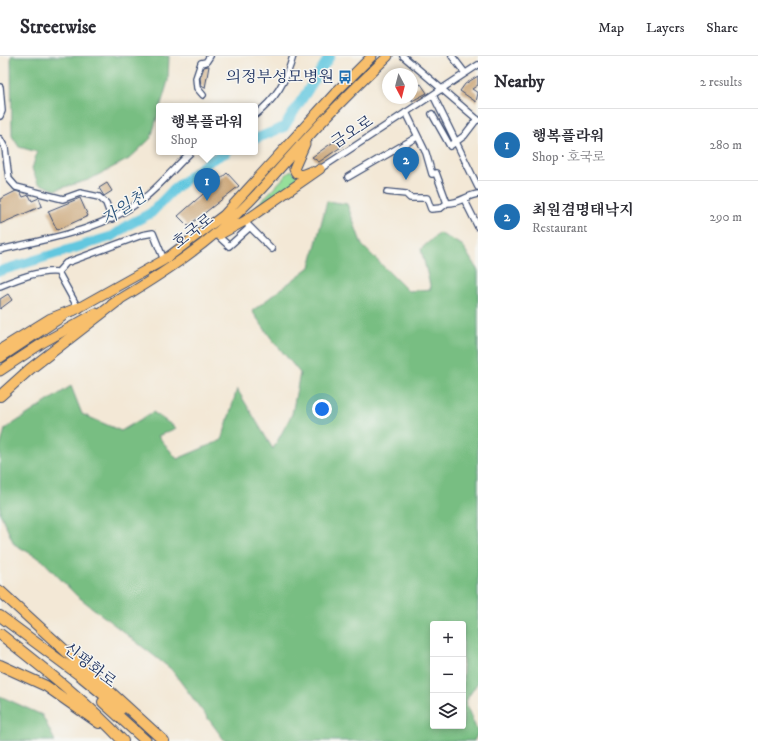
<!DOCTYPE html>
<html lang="en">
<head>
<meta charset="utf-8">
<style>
	body { margin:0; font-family:"IM FELL DW Pica","Noto Serif KR",serif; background:#f2f2f3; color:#2b2b33 }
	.controls { position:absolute; right:12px; bottom:12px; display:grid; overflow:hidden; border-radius:4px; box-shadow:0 2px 6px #0003 }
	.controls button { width:36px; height:36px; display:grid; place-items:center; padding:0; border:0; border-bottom:1px solid #e1e1e2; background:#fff; color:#2b2b33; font:20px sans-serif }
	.compass { position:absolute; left:382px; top:12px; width:36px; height:36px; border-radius:50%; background:#fff; box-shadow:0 2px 6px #0003; rotate:173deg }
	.you { position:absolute; left:322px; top:353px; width:14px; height:14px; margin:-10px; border:3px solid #fff; border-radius:50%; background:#1a73e8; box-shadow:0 0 0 6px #1a73e833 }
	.badge { display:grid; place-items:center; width:26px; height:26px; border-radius:50%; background:#1f6fb2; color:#fff; font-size:13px; font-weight:700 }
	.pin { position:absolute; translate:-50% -33px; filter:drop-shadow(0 1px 2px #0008) }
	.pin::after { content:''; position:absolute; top:21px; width:14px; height:12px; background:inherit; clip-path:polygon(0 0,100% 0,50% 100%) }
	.popup { position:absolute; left:156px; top:47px; width:102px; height:52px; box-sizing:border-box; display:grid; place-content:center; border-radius:4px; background:#fff; filter:drop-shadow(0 1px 3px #0005); font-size:13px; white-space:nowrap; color:#7c7c81 }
	.popup b { font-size:15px; color:#2b2b33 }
	.popup::after { content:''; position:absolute; left:50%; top:100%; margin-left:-8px; border:8px solid transparent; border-top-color:#fff }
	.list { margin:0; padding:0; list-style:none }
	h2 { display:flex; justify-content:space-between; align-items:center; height:52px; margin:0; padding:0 16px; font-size:17px }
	h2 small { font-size:13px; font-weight:400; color:#7c7c81 }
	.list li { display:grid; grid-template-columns:26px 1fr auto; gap:12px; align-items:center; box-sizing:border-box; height:72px; padding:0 16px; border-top:1px solid #e1e1e2 }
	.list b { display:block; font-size:15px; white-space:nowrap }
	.list p { margin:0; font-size:13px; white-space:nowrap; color:#7c7c81 }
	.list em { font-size:13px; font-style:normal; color:#7c7c81 }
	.icon { flex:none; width:22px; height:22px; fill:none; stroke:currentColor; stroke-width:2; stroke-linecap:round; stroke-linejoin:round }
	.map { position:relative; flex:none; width:478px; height:685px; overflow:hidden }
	header { display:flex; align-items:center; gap:24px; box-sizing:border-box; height:56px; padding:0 20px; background:#fff; border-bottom:1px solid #e1e1e2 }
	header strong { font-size:19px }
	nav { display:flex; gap:22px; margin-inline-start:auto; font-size:14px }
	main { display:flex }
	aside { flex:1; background:#fff }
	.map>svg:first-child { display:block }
	.green { fill:#96df9a; stroke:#58877c }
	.forest { fill:#78be82; stroke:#4a7670; fill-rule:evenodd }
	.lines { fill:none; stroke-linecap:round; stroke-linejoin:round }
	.river { stroke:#62c7df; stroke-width:10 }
	.building { fill:#cdaa7f }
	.street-casing { stroke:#3b4b70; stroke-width:8 }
	.primary-casing { stroke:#3b4b70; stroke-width:11 }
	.highway-casing { stroke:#3b4b70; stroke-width:12 }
	.street { stroke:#fff; stroke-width:5.5 }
	.primary { stroke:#f8bf6c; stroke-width:9 }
	.highway { stroke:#f8bf6c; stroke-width:10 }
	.labels { text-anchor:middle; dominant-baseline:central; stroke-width:3; stroke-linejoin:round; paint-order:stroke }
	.poi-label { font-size:16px; fill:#1b2f5e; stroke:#f6f6f2; text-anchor:end }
	.street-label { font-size:16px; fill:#1b2f5e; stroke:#f6f6f2 }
	.water-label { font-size:17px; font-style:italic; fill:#2d557e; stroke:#f6f6f2 }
</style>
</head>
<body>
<header>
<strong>Streetwise</strong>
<nav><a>Map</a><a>Layers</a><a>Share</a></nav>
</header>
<main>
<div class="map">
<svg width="478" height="685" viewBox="0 0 478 685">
	<rect width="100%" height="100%" fill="#f6f6f2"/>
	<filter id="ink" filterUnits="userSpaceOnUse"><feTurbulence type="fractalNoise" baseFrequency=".025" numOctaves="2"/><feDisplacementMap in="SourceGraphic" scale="8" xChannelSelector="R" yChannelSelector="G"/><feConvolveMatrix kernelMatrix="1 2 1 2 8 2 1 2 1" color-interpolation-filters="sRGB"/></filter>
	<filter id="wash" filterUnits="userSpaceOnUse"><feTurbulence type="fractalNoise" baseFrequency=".012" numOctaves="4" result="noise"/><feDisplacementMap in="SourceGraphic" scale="16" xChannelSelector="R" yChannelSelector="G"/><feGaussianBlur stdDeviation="0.9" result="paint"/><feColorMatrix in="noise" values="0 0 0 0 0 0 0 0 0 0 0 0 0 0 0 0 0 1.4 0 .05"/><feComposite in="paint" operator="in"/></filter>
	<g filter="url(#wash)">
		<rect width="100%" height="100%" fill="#f3e8d6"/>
		<!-- green -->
		<path class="green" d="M 291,114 L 301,122 L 255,152 Z"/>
		<!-- forest -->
		<path class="forest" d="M 11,0 L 169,0 L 168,25 L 151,82 L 129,103 L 88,124 L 55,134 L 38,127 L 32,113 L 37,96 L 19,91 L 12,80 Z
			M 327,145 L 347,148 L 362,189 L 408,235 L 431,233 L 421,193 L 439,177 L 462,189 L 478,215 L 478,626 L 465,646 L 478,677 L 474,685 L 225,685 L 171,613 L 76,539 L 42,504 L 14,488 L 0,457 L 0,392 L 5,373 L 71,330 L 82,358 L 121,375 L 153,356 L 176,372 L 158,380 L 177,403 L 222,384 L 237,333 L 273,393 L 292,358 L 300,317 L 271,282 L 252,255 L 310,211 ZM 433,568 L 463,568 L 463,670 L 433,670 Z
			M 0,640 L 42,659 L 55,685 L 0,685 Z"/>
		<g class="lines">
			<!-- river -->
			<path class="river" d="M 255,83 L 284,71 L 330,0
				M 0,215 L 113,180 L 130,168 L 151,157 L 174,133 L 211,104 L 227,96"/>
		</g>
		<g id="blocks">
			<!-- building -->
			<path class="building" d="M 208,10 L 209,10 L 205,32 L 201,30 L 200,22 L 204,11 Z
				M 478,20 L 478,29 L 472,33 L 478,37 L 476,46 L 460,35 L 465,28 Z
				M 421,28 L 427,37 L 412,45 L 412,34 Z
				M 339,82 L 344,89 L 319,106 L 312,101 Z
				M 227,117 L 239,130 L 188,170 L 178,160 Z
				M 107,127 L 112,135 L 104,140 L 99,132 Z
				M 16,135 L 21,137 L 23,141 L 29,139 L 32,145 L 39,142 L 42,150 L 0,168 L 0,143 Z
				M 80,142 L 88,160 L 57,174 L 48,155 Z
				M 8,238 L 12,244 L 0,253 L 0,243 Z"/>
		</g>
	</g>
	<g filter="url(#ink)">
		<use href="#blocks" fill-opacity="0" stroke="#3b4b70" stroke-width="1"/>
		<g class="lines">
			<!-- street casing -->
			<g class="street-casing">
				<path id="street" d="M 403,0 L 478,64
					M 452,0 L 465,17
					M 0,31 L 2,55 L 0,60
					M 203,39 L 197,32 L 196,22 L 201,7 L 206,6 L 210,0
					M 433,39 L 478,131
					M 406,56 L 426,97 L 432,118 L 436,117 L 447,147 C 459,148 467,139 478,138
					M 432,58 L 450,90 L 464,80 L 477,63
					M 255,59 C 276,43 286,25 293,0
					M 0,83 L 5,92 L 9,123 L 16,131 L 63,143 L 80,137 L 99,141 L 106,147 L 112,163
					M 320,113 L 478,9
					M 348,121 L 417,81
					M 387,136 L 406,138 L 410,142 L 427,142 L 431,153 L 441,152 L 447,147
					M 464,143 L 478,171
					M 248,169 L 272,193
					M 217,179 L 229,190 L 249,172
					M 0,194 C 50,182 101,175 143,143 C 161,129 175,111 191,96
					M 58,216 L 66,207 L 142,179 L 153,177 L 164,204
					M 0,230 C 17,223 39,214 58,216 L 78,252"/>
			</g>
			<!-- primary casing -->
			<g class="primary-casing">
				<path id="primary" d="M 305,88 L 294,113 C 297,122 304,118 311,115
					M 219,179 L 245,165 L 320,113
					M 112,248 C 161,219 209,188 248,147 C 269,126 288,102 309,80 C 334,52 361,26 388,0
					M 73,255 L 164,204 L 224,159 L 336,36 L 372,0
					M 0,302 L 62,261
					M 0,315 L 44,286 L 96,257"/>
			</g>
			<!-- highway casing -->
			<g class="highway-casing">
				<path id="highway" d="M 0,294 L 50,263 L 78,252
					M 0,340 L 30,313 L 119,244
					M 0,535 L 164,685
					M 0,560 L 82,621 L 121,653
					M 0,578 C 43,612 86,645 123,685
					M 0,609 L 46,630 L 99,667
					M 103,646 L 146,685"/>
			</g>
			<!-- street -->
			<use href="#street" class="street"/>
			<!-- primary -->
			<use href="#primary" class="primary"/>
			<!-- highway -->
			<use href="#highway" class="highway"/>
		</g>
	</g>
	<!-- icons -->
	<defs>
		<g id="bus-bare" transform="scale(1.08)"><path d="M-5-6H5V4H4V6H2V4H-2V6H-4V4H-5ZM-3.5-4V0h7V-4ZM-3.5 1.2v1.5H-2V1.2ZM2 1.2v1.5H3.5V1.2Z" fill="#1f6fb2" stroke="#f6f6f2" stroke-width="2.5" paint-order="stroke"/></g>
	</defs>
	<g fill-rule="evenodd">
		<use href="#bus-bare" x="345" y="21"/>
	</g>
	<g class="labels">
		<!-- poi labels -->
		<g class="poi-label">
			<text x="334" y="21">의정부성모병원</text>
		</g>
		<!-- street labels -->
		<g class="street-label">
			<text transform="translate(352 76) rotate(-33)">금오로</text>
			<text transform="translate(193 175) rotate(-38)">호국로</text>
			<text transform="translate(90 609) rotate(38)">신평화로</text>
		</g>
		<!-- water labels -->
		<g class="water-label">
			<text transform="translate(124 152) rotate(-33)">자일천</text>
		</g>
	</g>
</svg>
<div class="controls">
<button>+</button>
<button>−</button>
<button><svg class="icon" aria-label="layers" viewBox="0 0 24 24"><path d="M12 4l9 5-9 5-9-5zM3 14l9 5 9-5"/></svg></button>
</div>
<svg class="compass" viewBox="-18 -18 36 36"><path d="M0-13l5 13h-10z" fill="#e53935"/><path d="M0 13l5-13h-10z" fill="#7c7c81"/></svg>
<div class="you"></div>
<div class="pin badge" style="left:207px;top:145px">1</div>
<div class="popup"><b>행복플라워</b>Shop</div>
<div class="pin badge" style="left:406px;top:124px">2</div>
</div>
<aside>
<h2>Nearby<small>2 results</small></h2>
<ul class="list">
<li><span class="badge">1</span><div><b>행복플라워</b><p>Shop · 호국로</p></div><em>280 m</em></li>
<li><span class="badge">2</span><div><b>최원겸명태낙지</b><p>Restaurant</p></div><em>290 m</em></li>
</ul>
</aside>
</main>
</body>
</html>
